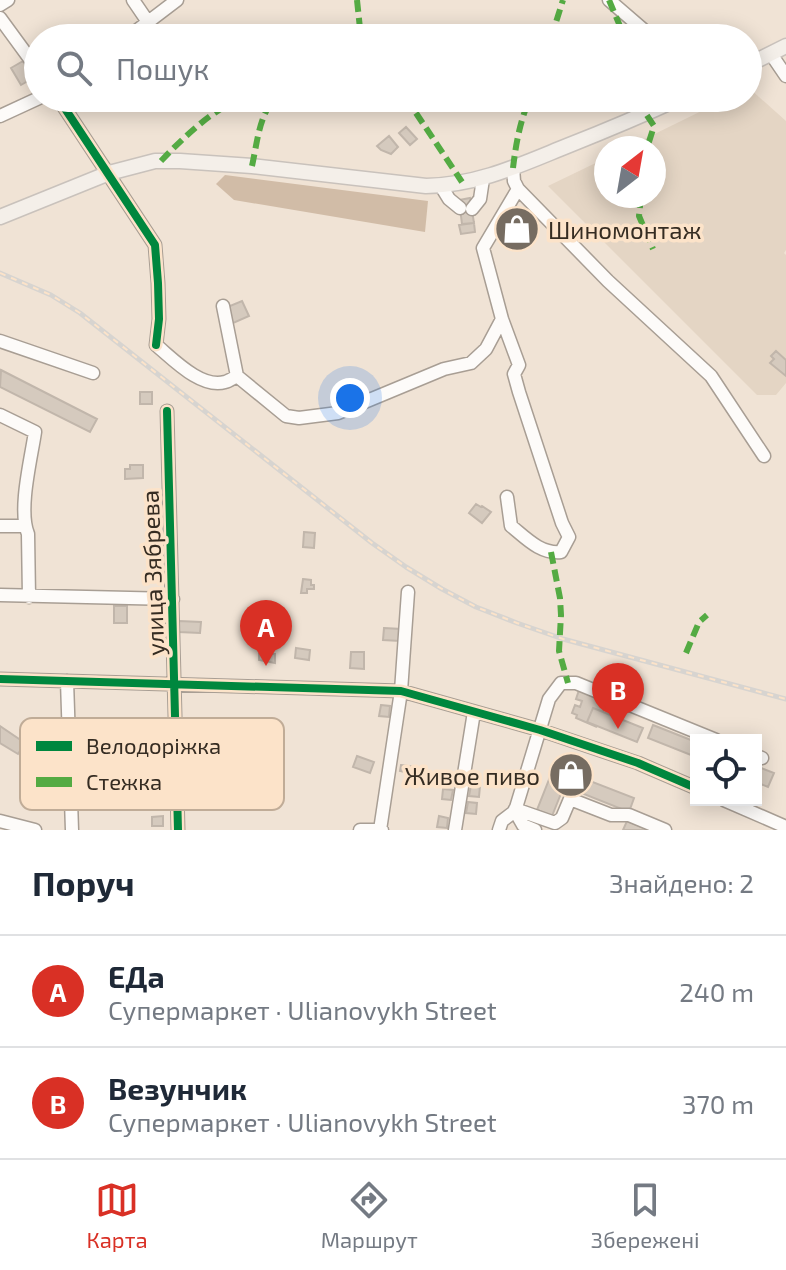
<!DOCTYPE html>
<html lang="uk">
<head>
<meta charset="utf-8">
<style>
	body { margin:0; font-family:"Exo 2",sans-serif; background:#f2f2f3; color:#1f2937 }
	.controls { position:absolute; right:24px; bottom:24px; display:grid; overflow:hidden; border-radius:0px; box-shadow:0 4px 20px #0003 }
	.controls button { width:72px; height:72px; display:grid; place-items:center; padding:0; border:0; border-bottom:2px solid #e0e1e3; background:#fff; color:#1f2937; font:40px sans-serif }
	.compass { position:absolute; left:594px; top:136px; width:72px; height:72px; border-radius:50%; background:#fff; box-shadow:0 4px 20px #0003; rotate:31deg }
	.you { position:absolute; left:350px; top:398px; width:28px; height:28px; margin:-20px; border:6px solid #fff; border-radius:50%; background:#1a73e8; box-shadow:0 0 0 12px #1a73e833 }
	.badge { display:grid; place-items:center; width:52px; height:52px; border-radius:50%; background:#d93025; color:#fff; font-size:26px; font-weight:700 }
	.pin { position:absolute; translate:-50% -66px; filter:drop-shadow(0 2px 4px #0008) }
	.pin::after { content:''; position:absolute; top:42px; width:28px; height:24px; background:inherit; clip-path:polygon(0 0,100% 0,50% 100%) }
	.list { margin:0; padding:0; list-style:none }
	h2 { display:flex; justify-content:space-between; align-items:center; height:104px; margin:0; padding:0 32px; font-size:34px }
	h2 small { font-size:26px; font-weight:400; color:#747a83 }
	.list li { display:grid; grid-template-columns:52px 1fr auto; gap:24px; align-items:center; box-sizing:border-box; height:112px; padding:0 32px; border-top:2px solid #e0e1e3 }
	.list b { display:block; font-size:30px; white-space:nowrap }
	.list p { margin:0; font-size:26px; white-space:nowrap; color:#747a83 }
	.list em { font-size:26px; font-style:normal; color:#747a83 }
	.icon { flex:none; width:44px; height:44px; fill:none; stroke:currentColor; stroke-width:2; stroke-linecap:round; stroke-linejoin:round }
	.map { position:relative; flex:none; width:786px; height:830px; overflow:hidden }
	.search { position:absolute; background:#fff; box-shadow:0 4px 20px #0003; left:24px; right:24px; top:24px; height:88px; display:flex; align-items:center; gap:20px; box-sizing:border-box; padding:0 28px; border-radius:44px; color:#747a83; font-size:30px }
	.sheet { height:328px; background:#fff }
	nav { display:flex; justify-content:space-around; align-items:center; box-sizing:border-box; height:112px; border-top:2px solid #e0e1e3; background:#fff; font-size:22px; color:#747a83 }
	nav a { display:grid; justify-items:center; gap:4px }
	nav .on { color:#d93025 }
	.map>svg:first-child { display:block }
	.green { fill:#e4d5c4 }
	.forest { fill:#d1bca7 }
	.building { fill:#d5cabe; stroke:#c1b6ab; stroke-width:2 }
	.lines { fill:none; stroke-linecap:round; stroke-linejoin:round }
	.minor-casing { stroke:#a89e94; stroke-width:15 }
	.major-casing { stroke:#c9c2bc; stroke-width:17 }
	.minor { stroke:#fdfbf9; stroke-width:12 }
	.major { stroke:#f4efe9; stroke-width:14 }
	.rail-casing { stroke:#d7d4d0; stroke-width:5 }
	.rail { stroke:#fce3c9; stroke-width:2; stroke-dasharray:6; stroke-linecap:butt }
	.quiet { stroke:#54ab43; stroke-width:6; stroke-dasharray:12 6; stroke-linecap:butt }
	.cycleway-casing { stroke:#fce3c9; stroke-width:13 }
	.cycleway { stroke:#00873e; stroke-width:8 }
	.labels { text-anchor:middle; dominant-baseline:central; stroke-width:7; stroke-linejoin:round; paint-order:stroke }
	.poi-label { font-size:24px; fill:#352c22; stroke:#fce3c9; text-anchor:start }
	.street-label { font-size:24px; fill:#352c22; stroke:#fce3c9 }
	.key { fill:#fce3c9; stroke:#c0ac97; stroke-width:2 }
	.key-label { font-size:22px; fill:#352c22 }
</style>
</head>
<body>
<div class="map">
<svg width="786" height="830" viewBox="0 0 786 830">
	<rect width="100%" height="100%" fill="#f0e3d5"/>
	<!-- green -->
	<path class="green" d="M 749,88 L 786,121 L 786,250 L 784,253 L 786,255 L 786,383 L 776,395 L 757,395 L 548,186 L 606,158 L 606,196 L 654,196 L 654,148 L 626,148 L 728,98 L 748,98 Z"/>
	<!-- forest -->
	<path class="forest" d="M 225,175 L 428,201 L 425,232 L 234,200 L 216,184 Z"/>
	<!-- building -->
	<path class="building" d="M 23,61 L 33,78 L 21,85 L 11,68 Z
		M 406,127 L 417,139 L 410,145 L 399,133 Z
		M 389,136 L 398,147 L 391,154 L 381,150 L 377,146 Z
		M 470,198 L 474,223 L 462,224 L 459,200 Z
		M 474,223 L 475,232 L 461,234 L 459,225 Z
		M 242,301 L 249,316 L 231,324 L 225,308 Z
		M 776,351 L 786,360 L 786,376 L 770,363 L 774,359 L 771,356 Z
		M 1,370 L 97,419 L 90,432 L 0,387 Z
		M 140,392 L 152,392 L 152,404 L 140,404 Z
		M 130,465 L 143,465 L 143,478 L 125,479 L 125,469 L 130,469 Z
		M 476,504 L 481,507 L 482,506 L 491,512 L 482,523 L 469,513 Z
		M 304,532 L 315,533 L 314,548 L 303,547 Z
		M 303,579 L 311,580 L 311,585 L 314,585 L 314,589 L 307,589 L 307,593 L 301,593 Z
		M 114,606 L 127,606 L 127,623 L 114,623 Z
		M 179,621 L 201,622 L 200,633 L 179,632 Z
		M 384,628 L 401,629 L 400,641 L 383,640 Z
		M 296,648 L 310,650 L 309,660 L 295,658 Z
		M 351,652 L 364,652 L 364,669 L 350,668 Z
		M 259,654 L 275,654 L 275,663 L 259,660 Z
		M 579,690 L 607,702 L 603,712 L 593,708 L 587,722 L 597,727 L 576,718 L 577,715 L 572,713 L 575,705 L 580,707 L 582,701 L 576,699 Z
		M 381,705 L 390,706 L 389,717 L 379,716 Z
		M 593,708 L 643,728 L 637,742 L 587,722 Z
		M 653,725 L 696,742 L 696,757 L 648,738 Z
		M 0,726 L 25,743 L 18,754 L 0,743 Z
		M 357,756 L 374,762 L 370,773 L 353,767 Z
		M 401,765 L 416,767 L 415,774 L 400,771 Z
		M 756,766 L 774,773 L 768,787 L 756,782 Z
		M 554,771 L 566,776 L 567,772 L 634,798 L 629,812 L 564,786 L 552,816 L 537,810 L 550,777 L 551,778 Z
		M 471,785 L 480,786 L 479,797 L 469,796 Z
		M 443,789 L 453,790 L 451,800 L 442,799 Z
		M 468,802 L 477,803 L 476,814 L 466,813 Z
		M 163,816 L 163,826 L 152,826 L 152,817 Z
		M 439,816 L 448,818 L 447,828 L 437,827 Z
		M 627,821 L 649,830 L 623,830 Z"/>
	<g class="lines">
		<!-- minor casing -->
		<g class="minor-casing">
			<path id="minor" d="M 133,0 L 148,22
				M 609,0 L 653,38
				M 0,5 L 8,0
				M 0,18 L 38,70
				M 127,38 L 177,0
				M 771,54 L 786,76
				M 58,98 L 155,245 L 158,283 L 159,319 L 156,345 C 173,359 201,389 225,382 C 229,381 233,378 237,376 L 223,306
				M 0,116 L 39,98
				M 513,168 L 514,181 L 518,189 L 608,281 L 711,376 L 764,456
				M 441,186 L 449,199 L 460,208
				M 472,209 L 480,199 L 483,179
				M 0,341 L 93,373
				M 237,376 L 286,416 L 299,418 L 338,413 L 444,369 L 471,363 L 486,349 L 502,319
				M 167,411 L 178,830
				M 0,415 L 35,432 C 31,459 18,510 28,534 L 29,597
				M 507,497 L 511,526 C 526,538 540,554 561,552 L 569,537 L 562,523 L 519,392 L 514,374 L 519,365 L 502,319 L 483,248 L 518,189
				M 0,526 L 25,526
				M 0,595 L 173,599
				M 0,679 L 401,691 L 540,730 L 638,763 L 696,788
				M 67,681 L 72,830
				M 756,756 L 762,758
				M 724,800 L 786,827
				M 515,809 L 555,823 L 562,818 L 570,799 L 611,815 L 629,815 L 665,830
				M 515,811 L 523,825 L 535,830
				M 0,821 L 35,830
				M 360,830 L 382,830
				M 380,830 L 401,691 L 408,592
				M 455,830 L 474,712
				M 499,830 L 502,821 L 515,811 L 549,699 L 561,683 L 576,683 L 716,740"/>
		</g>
		<!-- major casing -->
		<g class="major-casing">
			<path id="major" d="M 748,65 L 786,46
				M 0,217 L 109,173 L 155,161 L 180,161 L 252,166 L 426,186 C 478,185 520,165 567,146 C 605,131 643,115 680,98"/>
		</g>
		<!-- minor -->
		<use href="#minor" class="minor"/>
		<!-- major -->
		<use href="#major" class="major"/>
		<!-- rail casing -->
		<g class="rail-casing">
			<path id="rail" d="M 0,273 L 51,295 L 80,313 L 372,543 L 406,567 L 442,589 L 476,607 L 517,623 L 563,639 L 786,699"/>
		</g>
		<!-- rail -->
		<use href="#rail" class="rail"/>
		<!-- quiet -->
		<path class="quiet" d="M 357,0 L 361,38
			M 609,0 L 625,38
			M 329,38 L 330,38
			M 551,38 L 563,0
			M 406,98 L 462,182
			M 643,98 L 646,114 L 654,126 L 647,148
			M 161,161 C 180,141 217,104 244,99 C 253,98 262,102 270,104
			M 252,166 C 257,144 259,115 275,98
			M 513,168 C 516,143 520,121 530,98
			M 641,196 L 639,216 L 653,249
			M 551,552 L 560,598 L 561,615 L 559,651 L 568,683
			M 686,653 L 699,622 L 707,615"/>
		<!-- cycleway casing -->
		<g class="cycleway-casing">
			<path id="cycleway" d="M 58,98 L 155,245 L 158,283 L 159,319 L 156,345
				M 167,411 L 178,830
				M 0,679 L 401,691 L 540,730 L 638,763 L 696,788"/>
		</g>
		<!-- cycleway -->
		<use href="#cycleway" class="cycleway"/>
	</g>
	<!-- icons -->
	<defs>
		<g id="shop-disc" transform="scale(2.3)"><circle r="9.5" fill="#766c61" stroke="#fce3c9"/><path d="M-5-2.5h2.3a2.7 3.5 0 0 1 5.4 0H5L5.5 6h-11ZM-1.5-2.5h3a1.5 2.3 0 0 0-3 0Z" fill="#fff"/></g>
	</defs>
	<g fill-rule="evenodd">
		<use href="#shop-disc" x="517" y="229"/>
		<use href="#shop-disc" x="571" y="775"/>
	</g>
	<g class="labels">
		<!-- poi labels -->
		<g class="poi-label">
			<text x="548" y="229">Шиномонтаж</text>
			<text x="540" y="775" text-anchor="end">Живое пиво</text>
		</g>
		<!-- street labels -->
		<g class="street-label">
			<text transform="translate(152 573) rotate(-92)">улица Зябрева</text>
		</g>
	</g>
	<!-- legend -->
	<rect x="20" y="718" width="264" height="92" rx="12" class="key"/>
	<rect x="36" y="741" width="36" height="10" fill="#00873e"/>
	<rect x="36" y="777" width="36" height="10" fill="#54ab43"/>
	<g class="key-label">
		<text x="86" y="754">Велодоріжка</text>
		<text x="86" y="790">Стежка</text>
	</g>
</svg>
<div class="controls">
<button><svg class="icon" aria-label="locate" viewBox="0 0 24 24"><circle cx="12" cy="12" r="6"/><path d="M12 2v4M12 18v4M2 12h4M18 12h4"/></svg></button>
</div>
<svg class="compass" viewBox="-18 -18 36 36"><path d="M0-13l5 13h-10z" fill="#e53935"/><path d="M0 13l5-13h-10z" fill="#747a83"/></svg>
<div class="you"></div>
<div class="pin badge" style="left:266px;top:666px">A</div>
<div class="pin badge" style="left:618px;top:729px">B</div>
<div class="search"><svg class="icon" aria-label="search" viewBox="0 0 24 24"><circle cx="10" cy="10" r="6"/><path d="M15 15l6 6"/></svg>Пошук</div>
</div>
<section class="sheet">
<h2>Поруч<small>Знайдено: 2</small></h2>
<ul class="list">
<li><span class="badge">A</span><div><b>ЕДа</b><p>Супермаркет · Ulianovykh Street</p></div><em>240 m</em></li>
<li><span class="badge">B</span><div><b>Везунчик</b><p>Супермаркет · Ulianovykh Street</p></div><em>370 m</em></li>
</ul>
</section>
<nav>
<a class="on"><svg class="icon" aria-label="map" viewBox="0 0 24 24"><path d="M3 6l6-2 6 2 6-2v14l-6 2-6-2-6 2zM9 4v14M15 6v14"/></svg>Карта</a>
<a><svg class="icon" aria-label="directions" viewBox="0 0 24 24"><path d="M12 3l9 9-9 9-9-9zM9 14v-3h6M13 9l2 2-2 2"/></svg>Маршрут</a>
<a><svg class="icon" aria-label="saved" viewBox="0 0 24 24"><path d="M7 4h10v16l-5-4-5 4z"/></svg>Збережені</a>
</nav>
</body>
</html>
